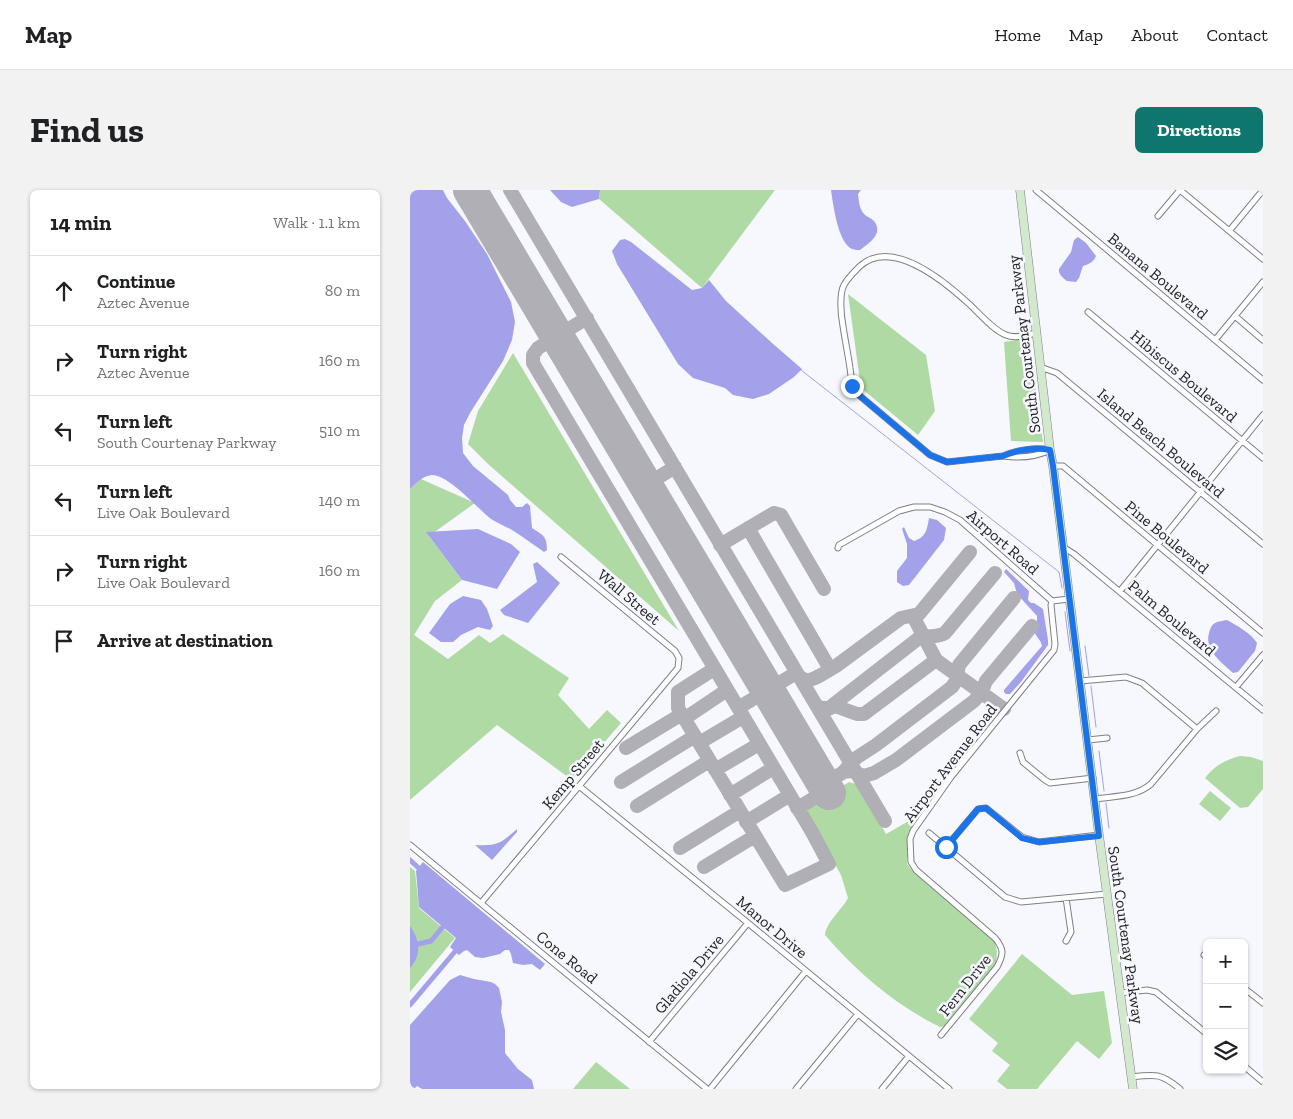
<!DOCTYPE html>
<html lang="en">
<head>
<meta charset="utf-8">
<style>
	body { margin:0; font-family:"Zilla Slab",serif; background:#f2f2f2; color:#202124 }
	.controls { position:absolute; right:15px; bottom:15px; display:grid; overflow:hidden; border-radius:8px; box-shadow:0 1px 4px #0004 }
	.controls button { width:45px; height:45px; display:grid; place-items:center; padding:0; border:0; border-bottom:1px solid #e0e0e0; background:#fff; color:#202124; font:25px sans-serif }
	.stop { position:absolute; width:15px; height:15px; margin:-11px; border:4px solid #1a73e8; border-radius:50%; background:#fff }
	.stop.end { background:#1a73e8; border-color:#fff; box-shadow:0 1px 5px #0008 }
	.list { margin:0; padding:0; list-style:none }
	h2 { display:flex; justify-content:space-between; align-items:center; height:65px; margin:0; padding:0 20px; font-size:21px }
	h2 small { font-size:16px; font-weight:400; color:#757577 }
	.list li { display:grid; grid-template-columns:32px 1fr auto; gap:15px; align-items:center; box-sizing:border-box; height:70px; padding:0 20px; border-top:1px solid #e0e0e0 }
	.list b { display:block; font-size:19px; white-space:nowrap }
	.list p { margin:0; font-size:16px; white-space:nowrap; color:#757577 }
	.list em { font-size:16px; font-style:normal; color:#757577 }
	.icon { flex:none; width:28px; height:28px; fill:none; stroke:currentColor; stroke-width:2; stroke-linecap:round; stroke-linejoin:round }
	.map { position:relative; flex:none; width:853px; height:899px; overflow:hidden; border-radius:8px }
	header { display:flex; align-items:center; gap:30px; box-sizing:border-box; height:70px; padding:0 25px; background:#fff; border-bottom:1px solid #e0e0e0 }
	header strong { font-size:24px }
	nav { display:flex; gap:28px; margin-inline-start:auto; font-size:18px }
	.intro { display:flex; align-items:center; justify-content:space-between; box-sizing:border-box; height:120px; padding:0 30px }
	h1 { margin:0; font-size:35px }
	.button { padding:12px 22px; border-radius:8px; background:#0f766e; color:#fff; font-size:18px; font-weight:700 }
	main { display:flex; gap:30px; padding:0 30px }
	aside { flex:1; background:#fff; border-radius:8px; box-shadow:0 1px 4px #0004 }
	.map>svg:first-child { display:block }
	.green { fill:#afdaa4 }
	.water { fill:#a3a1ea }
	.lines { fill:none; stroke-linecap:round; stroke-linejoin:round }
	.stream { stroke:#a3a1ea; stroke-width:1 }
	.canal { stroke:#a3a1ea; stroke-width:5 }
	.taxiway { stroke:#afafb5; stroke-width:14 }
	.runway { stroke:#afafb5; stroke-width:34 }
	.minor-casing { stroke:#7e7f88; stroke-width:7 }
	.secondary-casing { stroke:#7e7f88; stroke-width:9 }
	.minor { stroke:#fff; stroke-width:5 }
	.secondary { stroke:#d3e9cd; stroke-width:8 }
	.route { stroke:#1a73e8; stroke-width:6 }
	.labels { text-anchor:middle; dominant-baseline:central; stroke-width:5; stroke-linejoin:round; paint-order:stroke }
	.street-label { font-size:16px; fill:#222226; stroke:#f7f7fe }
</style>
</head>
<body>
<header>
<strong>Map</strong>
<nav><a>Home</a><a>Map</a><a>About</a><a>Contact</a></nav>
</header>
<div class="intro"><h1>Find us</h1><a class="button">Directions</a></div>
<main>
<aside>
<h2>14 min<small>Walk · 1.1 km</small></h2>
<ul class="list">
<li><svg class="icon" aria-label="ahead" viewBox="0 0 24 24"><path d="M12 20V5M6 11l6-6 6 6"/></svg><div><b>Continue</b><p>Aztec Avenue</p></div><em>80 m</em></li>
<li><svg class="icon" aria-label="right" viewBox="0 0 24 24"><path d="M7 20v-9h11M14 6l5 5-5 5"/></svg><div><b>Turn right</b><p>Aztec Avenue</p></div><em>160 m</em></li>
<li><svg class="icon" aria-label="left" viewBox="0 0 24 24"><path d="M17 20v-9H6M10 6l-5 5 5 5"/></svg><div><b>Turn left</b><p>South Courtenay Parkway</p></div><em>510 m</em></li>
<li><svg class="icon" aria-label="left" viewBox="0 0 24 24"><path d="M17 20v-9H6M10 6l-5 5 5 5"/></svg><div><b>Turn left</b><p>Live Oak Boulevard</p></div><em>140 m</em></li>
<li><svg class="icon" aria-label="right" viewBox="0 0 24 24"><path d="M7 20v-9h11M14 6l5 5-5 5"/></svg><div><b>Turn right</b><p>Live Oak Boulevard</p></div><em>160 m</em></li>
<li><svg class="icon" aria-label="arrive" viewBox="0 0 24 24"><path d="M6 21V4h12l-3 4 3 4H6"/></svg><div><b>Arrive at destination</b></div></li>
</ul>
</aside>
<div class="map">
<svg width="853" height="899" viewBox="0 0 853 899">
	<rect width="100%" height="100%" fill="#f7f7fe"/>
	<!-- green -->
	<path class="green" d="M 190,0 L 365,0 L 292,98 L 189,9 Z
		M 438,104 L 516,165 L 525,221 L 508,245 L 451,198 Z
		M 619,148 L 633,252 L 601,251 L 594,152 Z
		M 103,163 L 269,441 L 78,274 L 58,254 L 68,221 Z
		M 11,289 L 65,313 L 19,346 L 52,390 L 25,411 L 4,445 L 38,469 L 69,445 L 80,453 L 93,444 L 159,488 L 148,505 L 179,539 L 197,520 L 211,533 L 162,590 L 87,535 L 0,610 L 0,299 Z
		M 830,566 L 841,567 L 853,571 L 853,599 L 838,617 L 830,618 L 795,588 C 804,576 815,570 830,566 Z
		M 439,592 L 449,595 L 476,644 L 511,624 L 498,644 L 497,674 L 501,679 L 585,752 L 587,762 L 586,774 L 536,836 L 530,837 C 520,832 509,826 500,820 C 468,800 439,773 415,745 C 416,732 432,720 438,708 L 431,685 L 397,624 L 397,621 L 399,617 Z
		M 800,601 L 821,618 L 810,631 L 789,614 Z
		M 0,677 L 5,681 L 9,718 L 45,748 L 0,802 Z
		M 612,764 L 662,805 L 694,801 L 702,853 L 689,869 L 667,851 L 627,899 L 597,899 L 587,891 L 600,875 L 582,861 L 588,853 L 559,829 Z
		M 186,872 L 220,899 L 163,899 Z"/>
	<!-- water -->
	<path class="water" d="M 0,0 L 33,0 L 37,8 L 55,31 L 77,64 L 101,112 L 105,132 L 102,150 L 93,171 L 60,223 L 54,235 L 52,248 L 53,263 L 63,276 L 98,305 L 100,310 L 106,317 L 112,317 L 117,313 L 120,316 L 122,338 C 133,345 137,346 137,360 L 134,362 C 123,354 113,347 102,340 C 95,336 87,333 81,329 C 68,319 39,285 22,285 C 12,286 7,293 0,299 Z
		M 140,0 L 190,0 L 189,9 L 162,17 L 151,12 Z
		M 421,0 L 451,0 L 448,4 C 449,11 449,18 454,24 C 457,27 461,28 464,31 C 474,44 459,53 450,60 C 448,60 445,60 442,59 C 428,53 423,14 421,0 Z
		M 668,47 L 676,53 L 686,66 C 684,72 679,74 673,76 L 669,88 L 666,92 L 657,91 C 653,88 648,84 649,79 L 661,62 L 664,50 Z
		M 215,49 L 221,52 L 282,100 L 292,98 L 299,90 L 316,111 L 362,153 L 392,179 L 384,187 L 359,204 L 343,209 L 323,205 L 315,198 L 283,188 L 268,174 L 207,74 L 202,61 L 210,50 Z
		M 519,328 L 527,330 L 536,338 L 534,350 L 499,395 L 493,396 L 487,392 L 487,381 L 497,368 L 497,354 L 492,339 L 494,337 L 499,348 L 504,351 C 516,347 517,340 519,328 Z
		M 68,339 L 101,354 L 110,362 L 87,399 L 52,390 L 16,342 Z
		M 127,372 L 150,393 L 118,433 L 94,425 L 90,420 L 127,392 L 123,374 Z
		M 596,379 L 619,401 L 618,410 L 621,413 L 624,413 L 633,419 L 638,450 L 638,455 L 611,492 L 600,504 L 596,504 L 594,502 L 594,500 L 632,456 C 631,450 627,448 625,443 L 627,439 L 627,426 L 607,404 L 604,393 L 594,382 Z
		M 53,406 L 71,410 L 77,419 L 83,436 L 80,440 L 68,437 L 51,445 L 43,452 L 31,452 L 19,443 L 40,414 Z
		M 817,430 C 826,435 842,444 847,453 L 845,461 L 828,482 L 823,483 C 812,473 794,460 799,443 C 800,440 801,435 805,433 C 808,431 813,431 817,430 Z
		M 107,639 L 107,642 L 82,670 L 65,655 C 88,656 90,654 107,639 Z
		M 13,672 L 135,774 L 130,780 L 122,774 L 113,775 L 103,773 L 101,764 L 99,760 L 95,760 L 90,764 L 73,768 L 65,767 L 57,760 L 54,761 L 49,765 L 40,757 L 46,748 L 9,717 L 6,681 Z
		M 0,736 C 10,750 12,765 0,778 Z
		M 50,785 L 64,789 L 81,792 L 85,794 L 89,798 L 92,812 L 91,822 L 95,840 L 95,863 L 108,879 L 122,890 L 124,899 L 12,899 L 7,896 L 4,899 L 0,899 L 0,835 L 40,790 Z"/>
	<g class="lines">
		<!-- stream -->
		<path class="stream" d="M 391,180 L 649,382 L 652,398
			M 655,422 L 660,461
			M 675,456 L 679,486
			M 681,496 L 686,537
			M 689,561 L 694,601
			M 696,613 L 699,638"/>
		<!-- canal -->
		<path class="canal" d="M 0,670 L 13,682
			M 8,754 L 21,751 L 36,733
			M 0,815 L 48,758"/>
		<!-- taxiway -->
		<path class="taxiway" d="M 100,0 L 475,631
			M 177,128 L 128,158 L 123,165 L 123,173 L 402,642 L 419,674 L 375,695 L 268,518 L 268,502 L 304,479
			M 236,295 L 265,277
			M 338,338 L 420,479
			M 310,355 L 364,323 L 371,325 L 414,399
			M 503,426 L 526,470 L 594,519
			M 406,515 L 411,518 L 419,518 L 509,448 C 518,445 527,448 535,443 L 585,383
			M 328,518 L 386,483 C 389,486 391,489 396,490 C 404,491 419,480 426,476 L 491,428 L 509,424 L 560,362
			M 418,519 L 425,516 L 447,524 L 454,524 L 526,470
			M 274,529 L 317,500
			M 289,553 L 333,527
			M 216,558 L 272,524
			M 436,579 L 446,568 L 466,555 L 542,497 L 546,491 L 549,475 L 604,408
			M 305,580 L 349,554
			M 433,582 L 441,581 L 454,586 L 464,583 L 486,570 L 564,511 L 571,503 L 576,491 L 622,436
			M 211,592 L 285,546
			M 320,605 L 363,578
			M 227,616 L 299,571
			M 387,618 C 403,609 415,606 408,585 C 420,592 430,585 440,578
			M 336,632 L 380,605
			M 270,658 L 330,621
			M 294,677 L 345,646"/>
		<!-- runway -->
		<path class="runway" d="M 60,0 L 419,603"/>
		<!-- minor casing -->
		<g class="minor-casing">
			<path id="minor" d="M 626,0 L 853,190
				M 770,0 L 853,69
				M 748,26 L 770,0
				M 820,40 L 853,0
				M 678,122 L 853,268
				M 825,126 L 853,150
				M 626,143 C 617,145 605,149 596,145 C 583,140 569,123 558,113 C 534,91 481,47 449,77 C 444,82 437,89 434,95 C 429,104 431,126 433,136 C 435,150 438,164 440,178 C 441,184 441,191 443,197 C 445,200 447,203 450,206 L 520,265 L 537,272 L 593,266 C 608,268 626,267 640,260
				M 805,150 L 853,92
				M 630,177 L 647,183 L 853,354
				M 593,266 C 607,260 625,257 640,260
				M 643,276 L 653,276 L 853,443
				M 653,357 L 664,364 L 853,520
				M 428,358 L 429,355 L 489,321 L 504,317 L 520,317 L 535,322 L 550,330 L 642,411 L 659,409
				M 710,401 L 853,225
				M 670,491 L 716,487 L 732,493 L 787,539
				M 826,497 L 853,465
				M 678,550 L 697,548
				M 610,563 L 613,572 L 635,590 L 640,593 L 683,588
				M 169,596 L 338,733 L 539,899
				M 685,609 C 705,606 726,607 741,594 L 787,539 L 806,521
				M 519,643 L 595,707 L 611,712 L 697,704
				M 0,655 L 297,899
				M 536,657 L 568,619 L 576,618 L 612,647 L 629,652 L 689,645
				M 71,713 L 268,478 L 269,468 L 265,461 L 151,367
				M 656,751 L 661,742 L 656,708
				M 794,765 L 797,767
				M 834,798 L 853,813
				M 710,803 L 737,800 L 746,802 L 797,844
				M 531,845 L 587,777 C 594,764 594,759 585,748 L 506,680 L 501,672 L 500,649 L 503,641 L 541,587 L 644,460 L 645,454 L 641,415 L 642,411
				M 239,852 L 338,733
				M 834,876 L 853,892
				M 721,887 C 745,884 751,883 770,899
				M 300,899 L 396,781
				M 386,899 L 448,824
				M 472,899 L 499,866"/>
		</g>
		<!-- secondary casing -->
		<g class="secondary-casing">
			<path id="secondary" d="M 610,0 L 640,260 L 643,276 L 689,645 L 723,899"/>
		</g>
		<!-- minor -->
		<use href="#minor" class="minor"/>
		<!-- secondary -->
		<use href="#secondary" class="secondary"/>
	</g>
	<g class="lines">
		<!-- route -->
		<path class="route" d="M 442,196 L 450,206 L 520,265 L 537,272 L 593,266 C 607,260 625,257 640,260 L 643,276 L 689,646 L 629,652 L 612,648 L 576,618 L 568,619 L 536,657"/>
	</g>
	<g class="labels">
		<!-- street labels -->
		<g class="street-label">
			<text transform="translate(748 86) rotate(40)">Banana Boulevard</text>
			<text transform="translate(614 154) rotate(-97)">South Courtenay Parkway</text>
			<text transform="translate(774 186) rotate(40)">Hibiscus Boulevard</text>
			<text transform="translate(751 253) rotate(40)">Island Beach Boulevard</text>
			<text transform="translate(757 347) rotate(40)">Pine Boulevard</text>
			<text transform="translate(593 352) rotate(41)">Airport Road</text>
			<text transform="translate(219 407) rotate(40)">Wall Street</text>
			<text transform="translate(762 428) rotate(40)">Palm Boulevard</text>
			<text transform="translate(540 573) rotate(-53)">Airport Avenue Road</text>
			<text transform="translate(163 584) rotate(-50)">Kemp Street</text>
			<text transform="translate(362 737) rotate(40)">Manor Drive</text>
			<text transform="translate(716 745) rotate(82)">South Courtenay Parkway</text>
			<text transform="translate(157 767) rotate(39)">Cone Road</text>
			<text transform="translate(279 784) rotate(-50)">Gladiola Drive</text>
			<text transform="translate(555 795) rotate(-52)">Fern Drive</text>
		</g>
	</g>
</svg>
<div class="controls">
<button>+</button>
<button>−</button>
<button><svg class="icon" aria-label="layers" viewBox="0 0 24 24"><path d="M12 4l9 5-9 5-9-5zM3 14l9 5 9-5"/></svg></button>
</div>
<div class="stop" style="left:536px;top:657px"></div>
<div class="stop end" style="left:442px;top:196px"></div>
</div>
</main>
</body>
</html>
